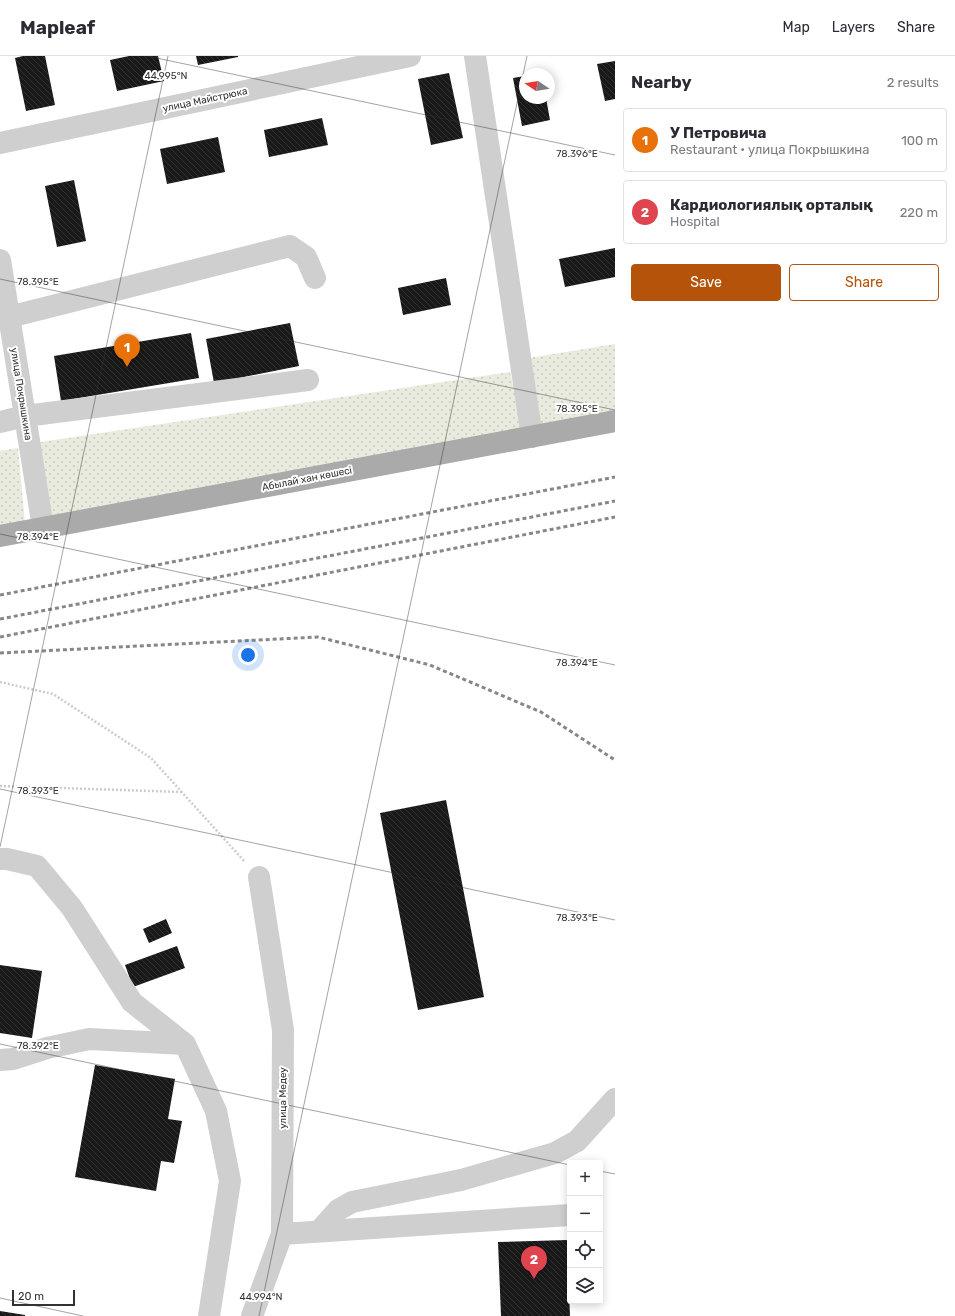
<!DOCTYPE html>
<html lang="en">
<head>
<meta charset="utf-8">
<style>
	body { margin:0; font-family:Rubik,sans-serif; background:#f7f7f7; color:#2b2b33 }
	.controls { position:absolute; right:12px; bottom:12px; display:grid; overflow:hidden; border-radius:4px; box-shadow:0 2px 10px #0003 }
	.controls button { width:36px; height:36px; display:grid; place-items:center; padding:0; border:0; border-bottom:1px solid #e1e1e2; background:#fff; color:#2b2b33; font:20px sans-serif }
	.compass { position:absolute; left:519px; top:12px; width:36px; height:36px; border-radius:50%; background:#fff; box-shadow:0 2px 10px #0003; rotate:282deg }
	.scale { position:absolute; left:12px; bottom:10px; width:63px; box-sizing:border-box; padding-left:4px; border:2px solid #323232; border-top:0; font-size:11px; line-height:14px; white-space:nowrap; color:#323232; -webkit-text-stroke:3px #fff; paint-order:stroke }
	.you { position:absolute; left:248px; top:599px; width:14px; height:14px; margin:-10px; border:3px solid #fff; border-radius:50%; background:#1a73e8; box-shadow:0 0 0 6px #1a73e833 }
	.badge { display:grid; place-items:center; width:26px; height:26px; border-radius:50%; background:#b45309; color:#fff; font-size:13px; font-weight:700 }
	.pin { position:absolute; translate:-50% -33px; filter:drop-shadow(0 1px 2px #0008) }
	.pin::after { content:''; position:absolute; top:21px; width:14px; height:12px; background:inherit; clip-path:polygon(0 0,100% 0,50% 100%) }
	.list { margin:0; padding:0; list-style:none }
	h2 { display:flex; justify-content:space-between; align-items:center; height:52px; margin:0; padding:0 16px; font-size:17px }
	h2 small { font-size:13px; font-weight:400; color:#7c7c81 }
	.list li { display:grid; grid-template-columns:26px 1fr auto; gap:12px; align-items:center; box-sizing:border-box; height:64px; margin:0 8px 8px; padding:0 8px; border:1px solid #e1e1e2; border-radius:4px }
	.list b { display:block; font-size:15px; white-space:nowrap }
	.list p { margin:0; font-size:13px; white-space:nowrap; color:#7c7c81 }
	.list em { font-size:13px; font-style:normal; color:#7c7c81 }
	.actions { display:flex; gap:8px; padding:12px 16px }
	.actions a { flex:1; padding:9px 0; border:1px solid #b45309; border-radius:4px; text-align:center; font-size:14px; color:#b45309 }
	.actions .main { background:#b45309; color:#fff }
	.icon { flex:none; width:22px; height:22px; fill:none; stroke:currentColor; stroke-width:2; stroke-linecap:round; stroke-linejoin:round }
	.map { position:relative; flex:none; width:615px; height:1260px; overflow:hidden }
	header { display:flex; align-items:center; gap:24px; box-sizing:border-box; height:56px; padding:0 20px; background:#fff; border-bottom:1px solid #e1e1e2 }
	header strong { font-size:19px }
	nav { display:flex; gap:22px; margin-inline-start:auto; font-size:14px }
	main { display:flex }
	aside { flex:1; background:#fff }
	.map>svg:first-child { display:block }
	.grass { fill:url(#grass-dots) }
	.building { fill:url(#building-back-hatch) }
	.lines { fill:none; stroke-linecap:round; stroke-linejoin:round }
	.path { stroke:#ccc; stroke-width:2.5; stroke-dasharray:2 2; stroke-linecap:butt }
	.minor { stroke:#cfcfcf; stroke-width:22 }
	.major { stroke:#aaa; stroke-width:22 }
	.rail { stroke:#878787; stroke-width:3; stroke-dasharray:4 3; stroke-linecap:butt }
	.ticks { fill:none; stroke:#323232; stroke-width:1; stroke-opacity:0.45 }
	.labels { text-anchor:middle; dominant-baseline:central; stroke-width:4; stroke-linejoin:round; paint-order:stroke }
	.street-label { font-size:10px; fill:#323232; stroke:#fff }
	.ticks-label { font-size:10px; text-anchor:middle; fill:#323232; stroke:#fff; stroke-width:4; stroke-linejoin:round; paint-order:stroke }
</style>
</head>
<body>
<header>
<strong>Mapleaf</strong>
<nav><a>Map</a><a>Layers</a><a>Share</a></nav>
</header>
<main>
<div class="map">
<svg width="615" height="1260" viewBox="0 0 615 1260">
	<defs>
		<pattern id="grass-dots" width="8" height="8" patternUnits="userSpaceOnUse"><rect width="8" height="8" fill="#e8ebdd"/><path d="M2 2h.1M6 6h.1" fill="none" stroke="#c7cabe" stroke-width="1.8" stroke-linecap="round"/></pattern>
		<pattern id="building-back-hatch" width="6" height="6" patternUnits="userSpaceOnUse"><rect width="6" height="6" fill="#191919"/><path d="M-1 5l2 2M0 0l6 6M5-1l2 2" fill="none" stroke="#323232"/></pattern>
	</defs>
	<rect width="100%" height="100%" fill="#fff"/>
	<!-- grass -->
	<path class="grass" d="M 615,288 L 615,359 L 537,374 L 529,302 Z
		M 510,316 L 524,377 L 50,466 L 34,387 Z
		M 18,392 L 25,467 L 0,472 L 0,395 Z"/>
	<!-- building -->
	<path class="building" d="M 23,0 L 45,0 L 55,49 L 26,55 L 15,2 Z
		M 129,0 L 158,0 L 164,25 L 117,35 L 110,4 Z
		M 196,0 L 238,0 L 238,1 L 198,9 Z
		M 615,5 L 615,43 L 605,45 L 597,8 Z
		M 449,17 L 463,82 L 431,89 L 418,23 Z
		M 525,20 L 525,42 L 546,42 L 550,64 L 522,70 L 513,22 Z
		M 322,62 L 328,89 L 269,101 L 264,74 Z
		M 218,81 L 225,116 L 167,128 L 160,93 Z
		M 74,124 L 86,185 L 57,191 L 45,130 Z
		M 615,192 L 615,221 L 565,231 L 559,203 Z
		M 446,222 L 451,249 L 403,259 L 398,232 Z
		M 290,267 L 299,310 L 214,327 L 206,283 Z
		M 191,277 L 199,322 L 61,345 L 54,300 Z
		M 446,744 L 484,941 L 418,954 L 380,757 Z
		M 166,863 L 172,877 L 149,887 L 143,873 Z
		M 177,890 L 185,912 L 133,931 L 125,909 Z
		M 0,909 L 42,915 L 32,982 L 0,977 Z
		M 95,1009 L 175,1023 L 168,1063 L 182,1065 L 174,1107 L 161,1105 L 156,1135 L 75,1121 Z
		M 567,1184 L 570,1260 L 501,1260 L 498,1186 Z
		M 0,1255 L 25,1259 L 25,1260 L 0,1260 Z"/>
	<g class="lines">
		<!-- path -->
		<path class="path" d="M 0,626 L 53,638 L 151,702 L 245,806
			M 0,730 L 181,736"/>
		<!-- minor -->
		<path class="minor" d="M 475,0 L 532,381
			M 0,87 L 410,0
			M 0,204 L 43,472
			M 9,261 L 290,190 L 306,201 L 315,222
			M 0,366 L 25,360 L 308,324
			M 0,803 L 7,803 L 37,810 L 72,852 L 132,946 L 185,988 L 216,1055 L 230,1125 L 209,1260
			M 0,1004 L 13,1003 L 47,992 L 89,983 L 185,988
			M 320,1174 L 338,1154 L 352,1146 L 461,1124 L 555,1097 L 577,1085 L 615,1043
			M 282,1178 L 570,1159
			M 252,1260 L 282,1178 L 283,974 L 259,821"/>
		<!-- major -->
		<path class="major" d="M 0,480 L 615,365"/>
		<!-- rail -->
		<path class="rail" d="M 0,539 L 615,421
			M 0,563 L 615,445
			M 0,581 L 615,461
			M 0,597 L 318,581 L 430,609 L 541,656 L 615,704"/>
	</g>
	<!-- ticks -->
	<path class="ticks" d="M 147,0 L 615,99M 0,223 L 615,354M 0,478 L 615,609M 0,733 L 615,864M 0,791 L 168,0M 0,988 L 570,1109M 600,1115 L 615,1118M 0,1242 L 83,1260M 259,1260 L 527,0"/>
	<g class="labels">
		<!-- street labels -->
		<g class="street-label">
			<text transform="translate(205 44) rotate(-12)">улица Майстрюка</text>
			<text transform="translate(21 338) rotate(81)">улица Покрышкина</text>
			<text transform="translate(307 423) rotate(-11)">Абылай хан көшесі</text>
			<text transform="translate(283 1042) rotate(-90)">улица Медеу</text>
		</g>
	</g>
	<g class="ticks-label">
		<text x="166" y="23">44.995°N</text>
		<text x="577" y="101">78.396°E</text>
		<text x="38" y="229">78.395°E</text>
		<text x="577" y="356">78.395°E</text>
		<text x="38" y="484">78.394°E</text>
		<text x="577" y="610">78.394°E</text>
		<text x="38" y="738">78.393°E</text>
		<text x="577" y="865">78.393°E</text>
		<text x="38" y="993">78.392°E</text>
		<text x="261" y="1244">44.994°N</text>
	</g>
</svg>
<div class="controls">
<button>+</button>
<button>−</button>
<button><svg class="icon" aria-label="locate" viewBox="0 0 24 24"><circle cx="12" cy="12" r="6"/><path d="M12 2v4M12 18v4M2 12h4M18 12h4"/></svg></button>
<button><svg class="icon" aria-label="layers" viewBox="0 0 24 24"><path d="M12 4l9 5-9 5-9-5zM3 14l9 5 9-5"/></svg></button>
</div>
<svg class="compass" viewBox="-18 -18 36 36"><path d="M0-13l5 13h-10z" fill="#e53935"/><path d="M0 13l5-13h-10z" fill="#7c7c81"/></svg>
<div class="scale">20 m</div>
<div class="you"></div>
<div class="pin badge" style="left:127px;top:311px;background:#e8710a">1</div>
<div class="pin badge" style="left:534px;top:1223px;background:#e0444e">2</div>
</div>
<aside>
<h2>Nearby<small>2 results</small></h2>
<ul class="list">
<li><span class="badge" style="background:#e8710a">1</span><div><b>У Петровича</b><p>Restaurant · улица Покрышкина</p></div><em>100 m</em></li>
<li><span class="badge" style="background:#e0444e">2</span><div><b>Кардиологиялық орталық</b><p>Hospital</p></div><em>220 m</em></li>
</ul>
<div class="actions"><a class="main">Save</a><a>Share</a></div>
</aside>
</main>
</body>
</html>
